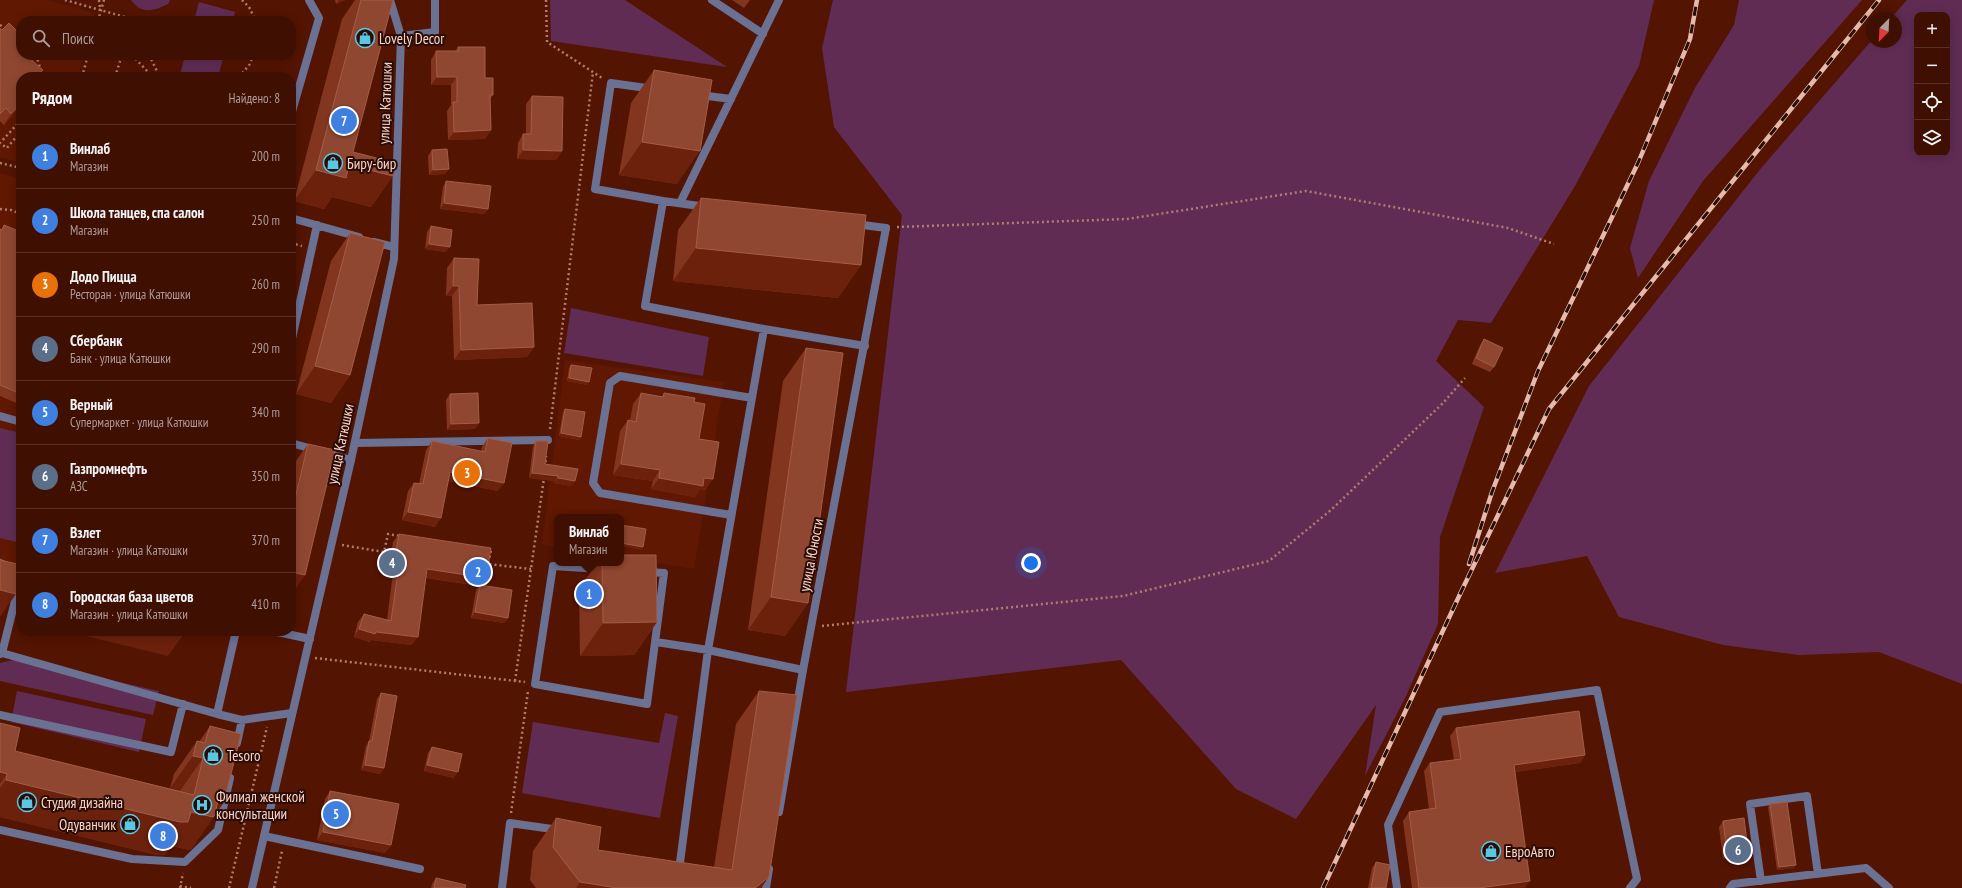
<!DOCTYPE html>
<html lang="ru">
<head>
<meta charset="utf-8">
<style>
	body { margin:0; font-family:"PT Sans Narrow",sans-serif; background:#4a1d11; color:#f1f3f6 }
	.controls { position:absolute; right:12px; top:12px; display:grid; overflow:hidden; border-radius:8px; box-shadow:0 2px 10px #0003 }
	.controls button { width:36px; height:36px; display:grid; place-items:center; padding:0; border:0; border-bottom:1px solid #582f24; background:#3f0f02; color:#f1f3f6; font:20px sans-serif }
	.compass { position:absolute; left:1866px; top:12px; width:36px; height:36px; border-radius:50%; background:#3f0f02; box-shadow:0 2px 10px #0003; rotate:204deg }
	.you { position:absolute; left:1031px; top:563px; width:14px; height:14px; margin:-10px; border:3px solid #fff; border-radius:50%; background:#1a73e8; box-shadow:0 0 0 6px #1a73e833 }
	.badge { display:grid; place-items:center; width:26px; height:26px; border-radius:50%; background:#58c8e4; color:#fff; font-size:13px; font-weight:700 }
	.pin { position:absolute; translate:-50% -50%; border:2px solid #fff; box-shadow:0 1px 4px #0006 }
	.popup { position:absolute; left:554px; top:514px; width:70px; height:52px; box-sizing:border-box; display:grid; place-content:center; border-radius:8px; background:#3f0f02; filter:drop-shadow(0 1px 3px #0005); font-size:13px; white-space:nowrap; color:#ad9c99 }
	.popup b { font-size:15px; color:#f1f3f6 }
	.popup::after { content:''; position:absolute; left:50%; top:100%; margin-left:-8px; border:8px solid transparent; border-top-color:#3f0f02 }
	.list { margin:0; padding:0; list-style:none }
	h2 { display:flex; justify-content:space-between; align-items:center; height:52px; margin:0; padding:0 16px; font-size:17px }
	h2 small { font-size:13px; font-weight:400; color:#ad9c99 }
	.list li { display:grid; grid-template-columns:26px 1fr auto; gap:12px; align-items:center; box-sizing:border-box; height:64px; padding:0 16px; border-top:1px solid #582f24 }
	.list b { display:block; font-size:15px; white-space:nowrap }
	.list p { margin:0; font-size:13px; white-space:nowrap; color:#ad9c99 }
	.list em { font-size:13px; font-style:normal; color:#ad9c99 }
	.icon { flex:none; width:22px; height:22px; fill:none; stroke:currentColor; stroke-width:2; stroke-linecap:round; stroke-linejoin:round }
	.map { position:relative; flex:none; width:1962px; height:888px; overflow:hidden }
	.search { position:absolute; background:#3f0f02; box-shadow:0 2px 10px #0003; left:16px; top:16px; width:280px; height:44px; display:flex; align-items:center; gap:10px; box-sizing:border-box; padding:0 14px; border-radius:16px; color:#ad9c99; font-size:15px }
	.panel { position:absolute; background:#3f0f02; box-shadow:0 2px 10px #0003; left:16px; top:72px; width:280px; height:564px; border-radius:16px }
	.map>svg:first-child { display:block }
	.built { fill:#601802 }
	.green { fill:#602c54; fill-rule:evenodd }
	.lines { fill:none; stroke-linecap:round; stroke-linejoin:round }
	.path { stroke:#b07d6e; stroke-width:2.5; stroke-dasharray:2 3; stroke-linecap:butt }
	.service { stroke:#6b7193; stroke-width:8 }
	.minor { stroke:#6b7193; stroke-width:8 }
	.rail-casing { stroke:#e5b9ac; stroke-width:4.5 }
	.rail { stroke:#280c05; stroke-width:3; stroke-dasharray:9; stroke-linecap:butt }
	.wall { fill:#83361f }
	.shaded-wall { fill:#6b210c }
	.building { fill:#904731; stroke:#a15d48 }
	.labels { text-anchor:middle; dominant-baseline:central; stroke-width:4; stroke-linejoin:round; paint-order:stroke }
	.poi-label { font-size:15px; fill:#fcd3c7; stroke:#280c05; text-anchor:start }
	.street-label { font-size:15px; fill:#fcd3c7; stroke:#280c05 }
</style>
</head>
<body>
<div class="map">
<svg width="1962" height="888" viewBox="0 0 1962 888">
	<rect width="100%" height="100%" fill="#541402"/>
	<!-- built -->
	<path class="built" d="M 0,0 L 47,0 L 95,13 L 93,21 L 21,21 L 21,55 L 84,55 L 78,77 L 21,77 L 21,163 L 0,157 Z
		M 0,173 L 21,179 L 21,566 L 0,570 Z
		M 565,360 L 724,382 L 694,569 L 621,557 L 621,517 L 557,517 L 557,547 L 542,544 Z"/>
	<!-- green -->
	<path class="green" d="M 131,0 L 170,0 L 168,4 C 153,11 142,15 131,0 Z
		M 550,0 L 625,0 L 727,67 L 551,41 Z
		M 833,0 L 1654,0 L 1639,66 L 1575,186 L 1491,323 L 1458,320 L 1436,361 L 1484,407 L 1440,537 L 1438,624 L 1406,696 L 1365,776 L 1376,705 L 1296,819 L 1236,789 L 1121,660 L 846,692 L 902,215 L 834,127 L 822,48 Z
		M 1739,0 L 1862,0 L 1703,181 L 1638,278 L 1630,248 L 1649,181 L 1695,88 L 1734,25 Z
		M 1907,0 L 1962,0 L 1962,684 L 1879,652 L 1799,655 L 1723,645 L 1619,617 L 1587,556 L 1495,573 L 1589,386 L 1762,167 L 1872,40 L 1872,42 L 1896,42 L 1896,18 L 1891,18 ZM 1917,15 L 1947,15 L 1947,153 L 1917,153 Z
		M 199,2 L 235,12 L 233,21 L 194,21 Z
		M 185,55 L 224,55 L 218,77 L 189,77 L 180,75 Z
		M 571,308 L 709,337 L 703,376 L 564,353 Z
		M 0,428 L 21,433 L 21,543 L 0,538 Z
		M 17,659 L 159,691 L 153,715 L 0,681 L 0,663 Z
		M 17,691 L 146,719 L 139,752 L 11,722 Z
		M 665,713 L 678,716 L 660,818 L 522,793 L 533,722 L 659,743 Z"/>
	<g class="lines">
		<!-- path -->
		<path class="path" d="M 65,0 L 139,21
			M 99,0 L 100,8
			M 242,0 L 249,7 L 256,21
			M 546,0 L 547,42 L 602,78
			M 98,21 L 104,0
			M 0,25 L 7,29
			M 29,55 L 32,62
			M 36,55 L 43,77
			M 132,55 L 149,73 L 159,77
			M 149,55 L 160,77
			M 82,77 L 88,55
			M 115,77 L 122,55
			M 239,77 L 250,64 L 253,55
			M 21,120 L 0,143 L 7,148 L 21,131
			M 0,163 L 21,168
			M 0,209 L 11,210 L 21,214
			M 897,227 L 1127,219 L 1306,191 L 1508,228 L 1554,244
			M 291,243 L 302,246
			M 550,429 L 593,72
			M 545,467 L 546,456
			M 342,545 L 384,552 L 388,534 L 400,536
			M 487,549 L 491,550 L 488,564 L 531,569
			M 822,626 L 1123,596 L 1269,561 L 1331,510 L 1442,404 L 1465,378
			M 315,658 L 525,682
			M 515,681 L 544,478
			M 511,813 L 528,691
			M 180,886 L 191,888
			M 180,888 L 183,873
			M 229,888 L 267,727
			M 274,888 L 282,851"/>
		<!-- service -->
		<path class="service" d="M 712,0 L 763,34
			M 401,36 L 435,32 L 435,0
			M 653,89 L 611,83 L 595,189 L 663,201
			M 700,95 L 731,99
			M 291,115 L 319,18 L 309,0
			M 680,203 L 779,0
			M 707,207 L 663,201 L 645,306 L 764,329
			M 291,218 L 359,237
			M 855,224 L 886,228
			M 374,242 L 394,247
			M 291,343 L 317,225
			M 0,416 L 21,422
			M 291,443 L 351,460
			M 355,443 L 548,440
			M 731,515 L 600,493 L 593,483 L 610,383 L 620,376 L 752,398
			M 0,563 L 11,568 L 21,577 L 2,653
			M 553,566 L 664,573 L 647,704 L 535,684 Z
			M 273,631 L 310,639
			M 656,642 L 708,650 L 803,670
			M 0,654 L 2,653 L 217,714 L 242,720 L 292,713
			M 217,714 L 236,631
			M 0,715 L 171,752 L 183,704
			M 237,743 L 242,720
			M 0,830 L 132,859 L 185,862 L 218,830 L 230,778
			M 264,836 L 420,869
			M 677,870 L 679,870 L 708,650 L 764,329 L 865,346
			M 1761,881 L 1750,804 L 1807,796 L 1818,874
			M 502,888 L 510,823 L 559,830
			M 1397,888 L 1388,825 L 1440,712 L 1597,690 L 1637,879 L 1630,888
			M 1730,888 L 1733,884 L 1866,868 L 1889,888"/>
		<!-- minor -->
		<path class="minor" d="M 779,812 L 803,670 L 886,228
			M 252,888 L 351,460 L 394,259 L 401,36 L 390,0
			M 766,888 L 769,869"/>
		<!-- rail casing -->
		<g class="rail-casing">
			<path id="rail" d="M 1469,564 L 1492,492 L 1538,371 L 1638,163 L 1690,39 L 1697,0
				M 1323,888 L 1461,592 L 1549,409 L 1879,0"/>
		</g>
		<!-- rail -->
		<use href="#rail" class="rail"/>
	</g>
	<!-- wall -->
	<path class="wall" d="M 335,0 L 345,0 L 336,4 Z
		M 355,0 L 393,0 L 353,152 L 393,176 L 371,207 L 332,197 L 324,209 L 294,201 L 342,19 Z
		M 732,0 L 750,0 L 744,8 Z
		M 0,28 L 21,77 L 21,105 L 4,125 L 0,121 Z
		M 458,47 L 485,78 L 493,95 L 490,99 L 491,130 L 485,139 L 448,140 L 447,111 L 451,105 L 451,85 L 431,85 L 431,60 L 436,51 L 455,51 Z
		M 654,70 L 677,184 L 619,175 L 631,103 Z
		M 532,96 L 562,151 L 556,160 L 517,159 L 518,143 L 523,134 L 526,134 L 526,104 Z
		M 432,150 L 449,169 L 445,174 L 429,175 L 428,156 Z
		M 446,181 L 488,209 L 484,214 L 440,209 L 443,187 Z
		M 701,198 L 861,265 L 838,298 L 673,281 L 678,230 Z
		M 4,225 L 21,232 L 21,405 L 0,396 L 0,229 L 1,230 Z
		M 431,226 L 446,252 L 425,249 L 427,232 Z
		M 350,233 L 350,375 L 331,403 L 296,394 L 331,261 Z
		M 454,258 L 477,305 L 534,347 L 527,357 L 454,360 L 452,296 L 446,296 L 447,268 Z
		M 1484,339 L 1494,367 L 1490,372 L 1472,364 L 1480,345 Z
		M 806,348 L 808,603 L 785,636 L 748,630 L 783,381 Z
		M 571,365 L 587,385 L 567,381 L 569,368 Z
		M 641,393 L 662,397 L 664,393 L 694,402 L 699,439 L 713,479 L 705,490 L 700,489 L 695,497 L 651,489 L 653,481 L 613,475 L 620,431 L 628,420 L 630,421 L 633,404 Z
		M 450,394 L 479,423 L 475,429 L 447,430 L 446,400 Z
		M 565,409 L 581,437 L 579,440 L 559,436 L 563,412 Z
		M 488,438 L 498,491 L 449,481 L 435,527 L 402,520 L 408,491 L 414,483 L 419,484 L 426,450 L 432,441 L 481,451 L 482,447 Z
		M 536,441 L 545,464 L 572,486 L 554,483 L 555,481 L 529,478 L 533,446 Z
		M 308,444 L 291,596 L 291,468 Z
		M 399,534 L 486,578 L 481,585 L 508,618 L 504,623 L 471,618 L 476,590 L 479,586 L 426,578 L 412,645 L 371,640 L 370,642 L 354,637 L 358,622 L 364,614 L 387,620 L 393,573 L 388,572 L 393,542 Z
		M 597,563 L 621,563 L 657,622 L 634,655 L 580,656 L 579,589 Z
		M 759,691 L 761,888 L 536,888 L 530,880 L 533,851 L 556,818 L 598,850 L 714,867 L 736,724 Z
		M 381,693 L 384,768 L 380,774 L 361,770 L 366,746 L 369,741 L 377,699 Z
		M 0,723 L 15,751 L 180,791 L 170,788 L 174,774 L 197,741 L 199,742 L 210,726 L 224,802 L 192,848 L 190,850 L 172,846 L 165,855 L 157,855 L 0,817 Z
		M 1456,728 L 1585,755 L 1580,763 L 1515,772 L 1525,888 L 1412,888 L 1403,821 L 1409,812 L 1429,809 L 1424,771 L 1430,763 L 1454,760 L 1450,736 Z
		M 432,747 L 454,778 L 424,771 L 428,753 Z
		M 330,791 L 391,845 L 385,853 L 317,840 L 325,799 Z
		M 1770,804 L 1796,865 L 1794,868 L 1777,870 L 1768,807 Z
		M 1723,821 L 1748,850 L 1744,856 L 1723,859 L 1719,827 Z
		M 1376,862 L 1386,888 L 1368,888 L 1372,868 Z
		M 436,878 L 465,888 L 431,888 L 432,884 Z"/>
	<!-- shaded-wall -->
	<path class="shaded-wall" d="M 339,0 L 345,0 L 336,4 Z
		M 437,77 L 457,77 L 451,85 L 431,85 Z
		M 21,103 L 21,105 L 4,125 L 11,114 Z
		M 491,130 L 485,139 L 448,140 L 454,132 Z
		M 642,142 L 700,151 L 677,184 L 619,175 Z
		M 523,150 L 562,151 L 556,160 L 517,159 Z
		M 349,165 L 393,176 L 371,207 L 332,197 L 324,209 L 294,201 L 316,170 Z
		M 449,169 L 445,174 L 429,175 L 433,170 Z
		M 444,203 L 488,209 L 484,214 L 440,209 Z
		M 429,244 L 450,247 L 446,252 L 425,249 Z
		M 696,248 L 861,265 L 838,298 L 673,281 Z
		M 453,286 L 459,286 L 452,296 L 446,296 Z
		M 534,347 L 527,357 L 454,360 L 461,350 Z
		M 315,366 L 350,375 L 331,403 L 296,394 Z
		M 569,378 L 589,382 L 587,385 L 567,381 Z
		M 479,423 L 475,429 L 447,430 L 451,424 Z
		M 561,433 L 581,437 L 579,440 L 559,436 Z
		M 621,464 L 660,470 L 653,481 L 613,475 Z
		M 450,472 L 504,483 L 498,491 L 445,480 Z
		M 532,473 L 558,476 L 555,481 L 529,478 Z
		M 558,478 L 575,481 L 572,486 L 554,483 Z
		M 659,478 L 704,478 L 713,479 L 705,490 L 700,489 L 695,497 L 651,489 Z
		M 408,512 L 441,518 L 435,527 L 402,520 Z
		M 621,543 L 643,547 L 641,550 L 621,546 Z
		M 394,564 L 399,565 L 393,573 L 388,572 Z
		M 427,569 L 486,578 L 481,586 L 480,585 L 479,586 L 422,577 Z
		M 291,572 L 305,575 L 291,596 Z
		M 0,590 L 16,594 L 0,617 Z
		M 771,597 L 808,603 L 785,636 L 748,630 Z
		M 475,612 L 508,618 L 504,623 L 471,618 Z
		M 657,622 L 634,655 L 580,656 L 603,623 Z
		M 359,629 L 376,632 L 418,637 L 412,645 L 371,640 L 370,642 L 354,637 Z
		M 65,631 L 186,631 L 168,656 Z
		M 1585,755 L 1580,763 L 1508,773 L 1514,765 Z
		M 193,756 L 203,758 L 180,791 L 170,788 Z
		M 365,765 L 384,768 L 380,774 L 361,770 Z
		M 427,765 L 458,772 L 454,778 L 424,771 Z
		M 0,772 L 7,774 L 0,784 Z
		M 6,780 L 191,812 L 218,800 L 224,802 L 192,848 L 190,850 L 172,846 L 165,855 L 157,855 L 0,817 L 0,788 Z
		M 323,832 L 391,845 L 385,853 L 317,840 Z
		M 1748,850 L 1744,856 L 1723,859 L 1727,853 Z
		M 1796,865 L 1794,868 L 1777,870 L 1779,867 Z
		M 769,877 L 761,888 L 755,888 Z
		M 1530,881 L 1525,888 L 1479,888 Z
		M 580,882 L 617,888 L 576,888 Z"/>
	<!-- building -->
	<path class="building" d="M 361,0 L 393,0 L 353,152 L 396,163 L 393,176 L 349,165 L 346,178 L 316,170 Z
		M 9,23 L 21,35 L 21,55 L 26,55 L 43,70 L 36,77 L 21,77 L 21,103 L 11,114 L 6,108 L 0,114 L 0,28 L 2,30 Z
		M 458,47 L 485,47 L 485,78 L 493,78 L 493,95 L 490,95 L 491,130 L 454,132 L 453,102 L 457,102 L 457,77 L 437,77 L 436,51 L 459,51 Z
		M 654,70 L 712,80 L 700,151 L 642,142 Z
		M 532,96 L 563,97 L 562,151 L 523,150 L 523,134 L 531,134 Z
		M 447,149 L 449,169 L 433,170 L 432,150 Z
		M 446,181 L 491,186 L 488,209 L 444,203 Z
		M 701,198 L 866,215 L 861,265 L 696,248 Z
		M 4,225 L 21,232 L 21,394 L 0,385 L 0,229 L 2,230 Z
		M 431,226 L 452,230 L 450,247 L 429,244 Z
		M 350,233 L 385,242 L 350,375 L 315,366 Z
		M 454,258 L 479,259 L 477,305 L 532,303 L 534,347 L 461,350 L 459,286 L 453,286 Z
		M 1484,339 L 1503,348 L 1494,367 L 1476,358 Z
		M 806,348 L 843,353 L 808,603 L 771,597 Z
		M 571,365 L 592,368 L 589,382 L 569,378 Z
		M 478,393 L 479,423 L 451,424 L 450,394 Z
		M 641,393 L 663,397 L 664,393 L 695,398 L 694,402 L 705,404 L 699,439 L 719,442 L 713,479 L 704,478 L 703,486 L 659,478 L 660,470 L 621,464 L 628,420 L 636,422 Z
		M 565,409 L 585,412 L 581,437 L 561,433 Z
		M 488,438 L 512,443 L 504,483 L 450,472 L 441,518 L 408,512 L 414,483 L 423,484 L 432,441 L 485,452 Z
		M 536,441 L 548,441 L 545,464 L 578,469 L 575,481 L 558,478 L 558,476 L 532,473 Z
		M 308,444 L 335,450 L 305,575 L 291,572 L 291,516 Z
		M 621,525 L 646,529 L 643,547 L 621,543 Z
		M 399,534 L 491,548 L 486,578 L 427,569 L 418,637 L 376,632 L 375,634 L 359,629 L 364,614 L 391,621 L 399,565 L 394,564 Z
		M 621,555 L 656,555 L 657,622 L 603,623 L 602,563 L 621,563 Z
		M 0,560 L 21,565 L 21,573 L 16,594 L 0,590 Z
		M 480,585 L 512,590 L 508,618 L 475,612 Z
		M 759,691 L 797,695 L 769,877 L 755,888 L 617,888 L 580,882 L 553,847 L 556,818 L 601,827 L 598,850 L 732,870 Z
		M 381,693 L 397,696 L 384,768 L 365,765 L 369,741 L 372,741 Z
		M 1579,711 L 1585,755 L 1514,765 L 1530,881 L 1479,888 L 1419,888 L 1409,812 L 1436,808 L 1430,763 L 1461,759 L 1456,728 Z
		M 0,723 L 20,728 L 15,751 L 194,795 L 203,758 L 193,756 L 197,741 L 205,743 L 210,726 L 241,734 L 224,802 L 218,800 L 215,815 L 213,817 L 191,812 L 188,822 L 180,822 L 6,780 L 7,774 L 0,772 Z
		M 432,747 L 462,754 L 458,772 L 427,765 Z
		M 330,791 L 399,804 L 391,845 L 323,832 Z
		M 1787,802 L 1796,865 L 1779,867 L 1770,804 Z
		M 1744,818 L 1748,850 L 1727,853 L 1723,821 Z
		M 1376,862 L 1390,865 L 1386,888 L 1371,888 Z
		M 436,878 L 466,885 L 465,888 L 434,888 Z"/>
	<!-- icons -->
	<defs>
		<g id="shop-ring" transform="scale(1)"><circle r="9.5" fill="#280c05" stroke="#58c8e4" stroke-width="1.5"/><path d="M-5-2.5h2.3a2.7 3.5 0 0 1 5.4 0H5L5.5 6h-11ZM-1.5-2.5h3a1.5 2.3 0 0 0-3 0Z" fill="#58c8e4"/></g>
		<g id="hospital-ring" transform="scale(1)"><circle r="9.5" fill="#280c05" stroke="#58c8e4" stroke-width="1.5"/><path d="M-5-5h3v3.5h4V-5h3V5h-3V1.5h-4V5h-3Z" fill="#58c8e4"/></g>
	</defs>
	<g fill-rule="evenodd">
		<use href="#shop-ring" x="365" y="38"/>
		<use href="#shop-ring" x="333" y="163"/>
		<use href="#shop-ring" x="213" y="755"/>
		<use href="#shop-ring" x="27" y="802"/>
		<use href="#hospital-ring" x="202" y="805"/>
		<use href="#shop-ring" x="130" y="824"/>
		<use href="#shop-ring" x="1491" y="851"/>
	</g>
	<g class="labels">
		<!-- poi labels -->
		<g class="poi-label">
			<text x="379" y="38">Lovely Decor</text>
			<text x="347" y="163">Биру-бир</text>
			<text x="227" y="755">Tesoro</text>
			<text x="216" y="796">Филиал женской<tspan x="216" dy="17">консультации</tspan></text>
			<text x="41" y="802">Студия дизайна</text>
			<text x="116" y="824" text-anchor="end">Одуванчик</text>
			<text x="1505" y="851">ЕвроАвто</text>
		</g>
		<!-- street labels -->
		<g class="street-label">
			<text transform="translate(385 103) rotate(-88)">улица Катюшки</text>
			<text transform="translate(340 444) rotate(-78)">улица Катюшки</text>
			<text transform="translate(811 555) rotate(-79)">улица Юности</text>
		</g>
	</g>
</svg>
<div class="controls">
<button>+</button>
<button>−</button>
<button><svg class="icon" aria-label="locate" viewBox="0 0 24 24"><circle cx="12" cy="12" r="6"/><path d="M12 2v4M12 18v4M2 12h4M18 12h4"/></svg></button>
<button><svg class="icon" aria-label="layers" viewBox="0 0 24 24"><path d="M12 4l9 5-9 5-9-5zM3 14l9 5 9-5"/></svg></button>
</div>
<svg class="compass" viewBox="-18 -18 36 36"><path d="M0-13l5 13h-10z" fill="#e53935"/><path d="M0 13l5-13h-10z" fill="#ad9c99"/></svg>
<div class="you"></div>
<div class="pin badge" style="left:589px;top:594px;background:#3f7fe0">1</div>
<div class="popup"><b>Винлаб</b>Магазин</div>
<div class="pin badge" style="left:478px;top:572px;background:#3f7fe0">2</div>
<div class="pin badge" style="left:467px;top:473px;background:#e8710a">3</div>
<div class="pin badge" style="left:392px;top:563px;background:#5c6f8a">4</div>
<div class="pin badge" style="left:336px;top:814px;background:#3f7fe0">5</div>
<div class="pin badge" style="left:1738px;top:850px;background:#5c6f8a">6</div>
<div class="pin badge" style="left:344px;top:121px;background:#3f7fe0">7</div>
<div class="pin badge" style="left:163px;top:836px;background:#3f7fe0">8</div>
<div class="search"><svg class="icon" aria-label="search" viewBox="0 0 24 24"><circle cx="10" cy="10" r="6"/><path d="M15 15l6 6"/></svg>Поиск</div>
<section class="panel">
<h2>Рядом<small>Найдено: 8</small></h2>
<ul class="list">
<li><span class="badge" style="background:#3f7fe0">1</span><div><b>Винлаб</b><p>Магазин</p></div><em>200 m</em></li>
<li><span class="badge" style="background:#3f7fe0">2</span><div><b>Школа танцев, спа салон</b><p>Магазин</p></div><em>250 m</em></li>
<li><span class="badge" style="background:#e8710a">3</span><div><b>Додо Пицца</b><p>Ресторан · улица Катюшки</p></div><em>260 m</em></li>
<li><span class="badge" style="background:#5c6f8a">4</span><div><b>Сбербанк</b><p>Банк · улица Катюшки</p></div><em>290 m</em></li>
<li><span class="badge" style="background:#3f7fe0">5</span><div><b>Верный</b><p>Супермаркет · улица Катюшки</p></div><em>340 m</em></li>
<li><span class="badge" style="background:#5c6f8a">6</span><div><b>Газпромнефть</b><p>АЗС</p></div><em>350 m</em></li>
<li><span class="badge" style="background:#3f7fe0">7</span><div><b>Взлет</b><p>Магазин · улица Катюшки</p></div><em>370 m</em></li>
<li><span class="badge" style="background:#3f7fe0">8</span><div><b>Городская база цветов</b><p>Магазин · улица Катюшки</p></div><em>410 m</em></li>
</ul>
</section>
</div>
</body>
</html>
